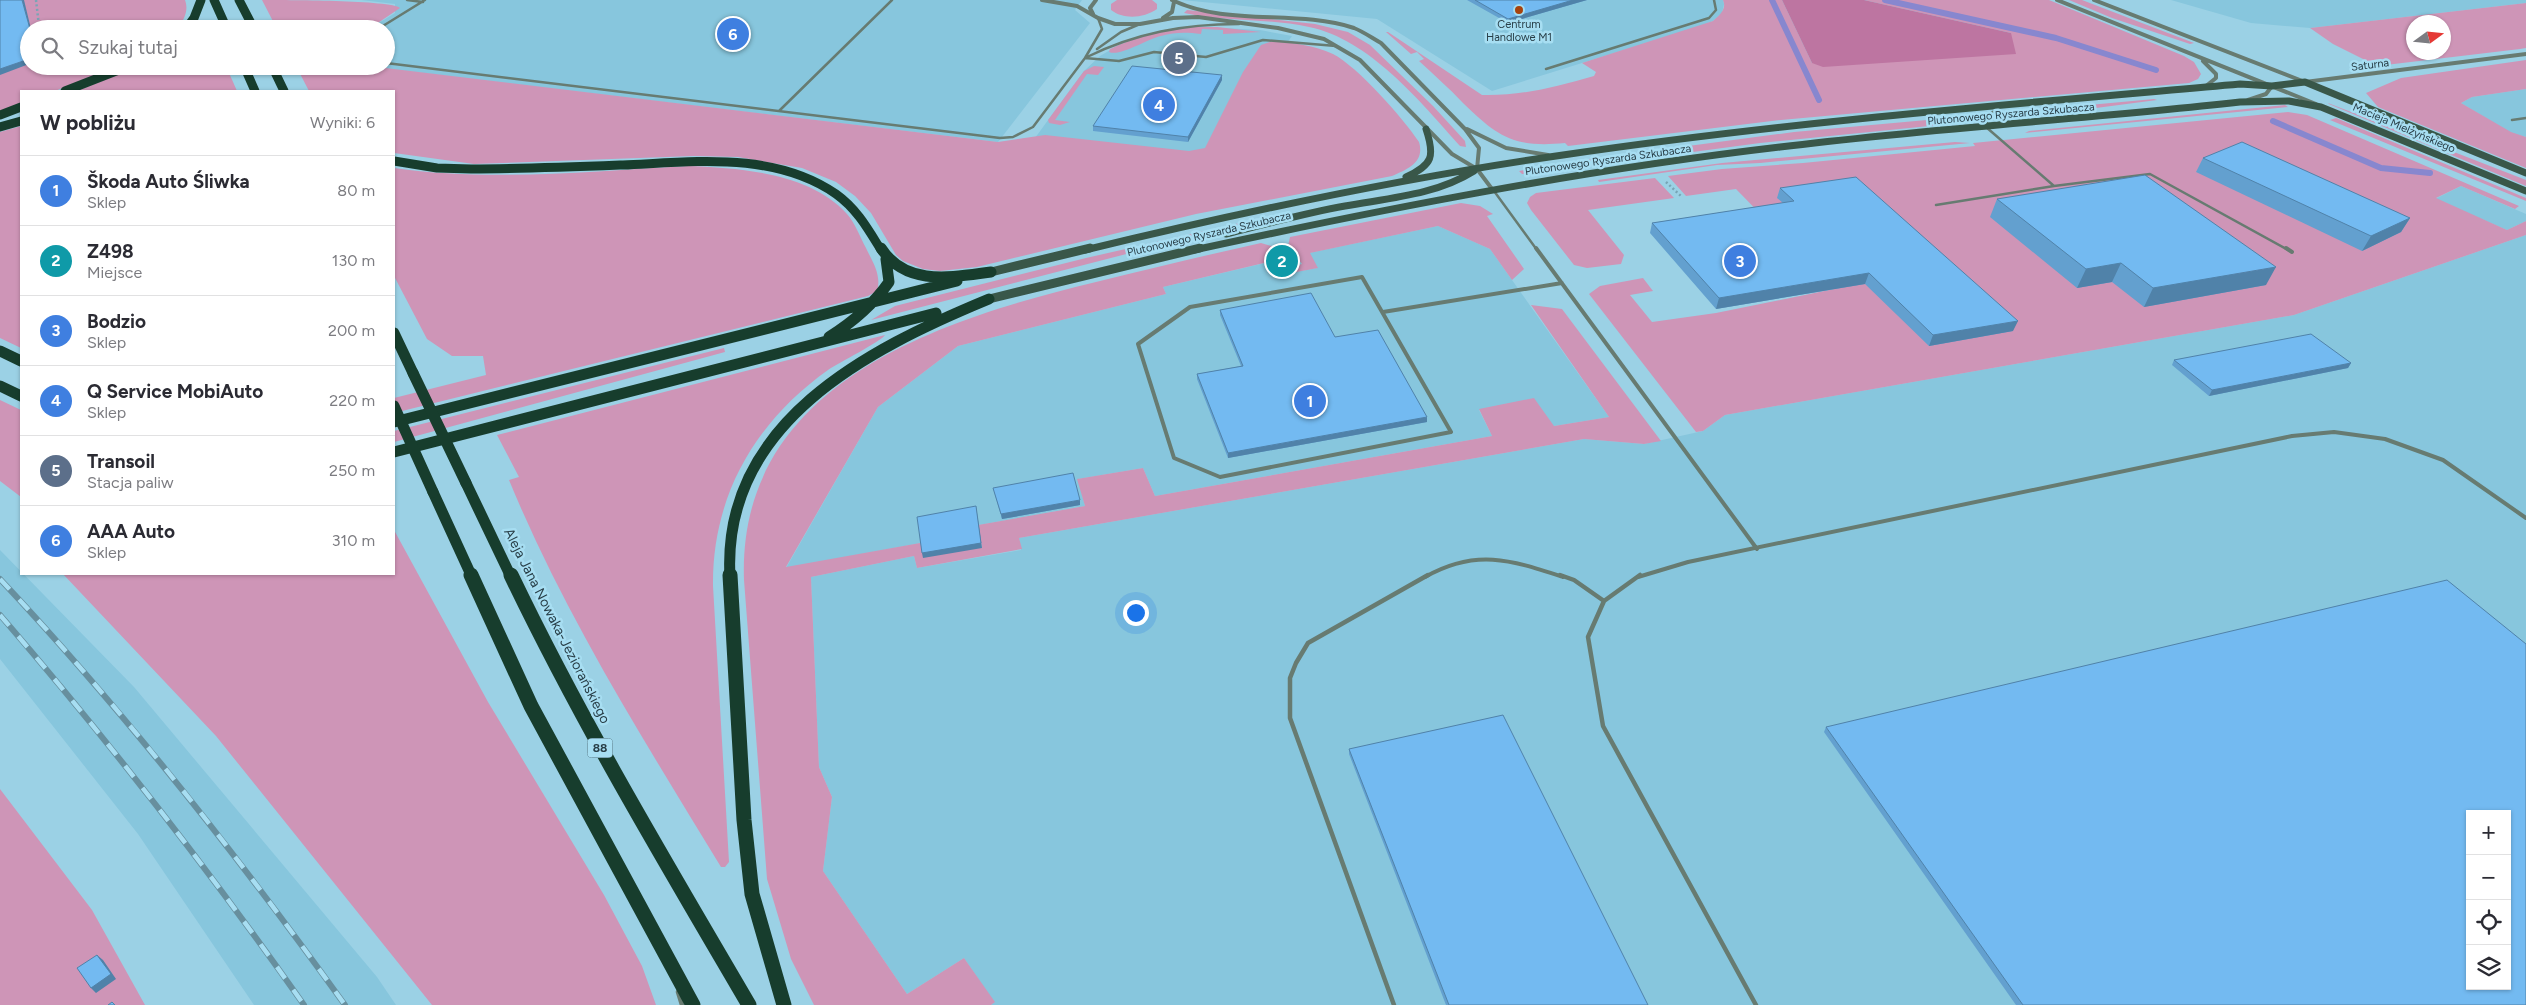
<!DOCTYPE html>
<html lang="pl">
<head>
<meta charset="utf-8">
<style>
	body { margin:0; font-family:Figtree,sans-serif; background:#f2f2f3; color:#2b2b33 }
	.controls { position:absolute; right:15px; bottom:15px; display:grid; overflow:hidden; border-radius:0px; box-shadow:0 1px 4px #0004 }
	.controls button { width:45px; height:45px; display:grid; place-items:center; padding:0; border:0; border-bottom:1px solid #e1e1e2; background:#fff; color:#2b2b33; font:25px sans-serif }
	.compass { position:absolute; left:2406px; top:15px; width:45px; height:45px; border-radius:50%; background:#fff; box-shadow:0 1px 4px #0004; rotate:75deg }
	.you { position:absolute; left:1135px; top:612px; width:18px; height:18px; margin:-12px; border:4px solid #fff; border-radius:50%; background:#1a73e8; box-shadow:0 0 0 8px #1a73e833 }
	.badge { display:grid; place-items:center; width:32px; height:32px; border-radius:50%; background:#a7430e; color:#fff; font-size:16px; font-weight:700 }
	.pin { position:absolute; translate:-50% -50%; border:2px solid #fff; box-shadow:0 1px 5px #0006 }
	.list { margin:0; padding:0; list-style:none }
	h2 { display:flex; justify-content:space-between; align-items:center; height:65px; margin:0; padding:0 20px; font-size:21px }
	h2 small { font-size:16px; font-weight:400; color:#7c7c81 }
	.list li { display:grid; grid-template-columns:32px 1fr auto; gap:15px; align-items:center; box-sizing:border-box; height:70px; padding:0 20px; border-top:1px solid #e1e1e2 }
	.list b { display:block; font-size:19px; white-space:nowrap }
	.list p { margin:0; font-size:16px; white-space:nowrap; color:#7c7c81 }
	.list em { font-size:16px; font-style:normal; color:#7c7c81 }
	.icon { flex:none; width:28px; height:28px; fill:none; stroke:currentColor; stroke-width:2; stroke-linecap:round; stroke-linejoin:round }
	.map { position:relative; flex:none; width:2526px; height:1005px; overflow:hidden }
	.search { position:absolute; background:#fff; box-shadow:0 1px 4px #0004; left:20px; top:20px; width:375px; height:55px; display:flex; align-items:center; gap:12px; box-sizing:border-box; padding:0 18px; border-radius:28px; color:#7c7c81; font-size:19px }
	.panel { position:absolute; background:#fff; box-shadow:0 1px 4px #0004; left:20px; top:90px; width:375px; height:485px; border-radius:0px }
	.map>svg:first-child { display:block }
	.built { fill:#87c6dd; fill-rule:evenodd }
	.green { fill:#ce95b7; fill-rule:evenodd }
	.forest { fill:#bd75a1 }
	.lines { fill:none; stroke-linecap:round; stroke-linejoin:round }
	.stream { stroke:#8787cf; stroke-width:6 }
	.path { stroke:#78a5b5; stroke-width:2.5; stroke-dasharray:2 2.5; stroke-linecap:butt }
	.lane-far2 { stroke:#677b71; stroke-width:2.5 }
	.lane-far1 { stroke:#677b71; stroke-width:4 }
	.lane { stroke:#677b71; stroke-width:4.5 }
	.street { stroke:#677b71; stroke-width:4 }
	.secondary-far1 { stroke:#395749; stroke-width:7 }
	.secondary { stroke:#395749; stroke-width:9 }
	.primary-far2 { stroke:#173d2d; stroke-width:9 }
	.primary-far1 { stroke:#173d2d; stroke-width:11 }
	.primary { stroke:#173d2d; stroke-width:15 }
	.rail-casing { stroke:#678f9e; stroke-width:6 }
	.rail { stroke:#a7def2; stroke-width:4.5; stroke-dasharray:14; stroke-linecap:butt }
	.primary-bridge { stroke:#173d2d; stroke-width:11 }
	.wall { fill:#63a0cf }
	.shaded-wall { fill:#5082a9 }
	.building { fill:#73baf1; stroke:#5082a9; fill-rule:evenodd }
	.poi-dot { fill:#a7430e; stroke:#a7def2; stroke-width:2 }
	.labels { text-anchor:middle; dominant-baseline:central; stroke-width:5; stroke-linejoin:round; paint-order:stroke }
	.far-poi-label { font-size:11px; fill:#283e47; stroke:#a7def2 }
	.far-street-label { font-size:11px; fill:#283e47; stroke:#a7def2 }
	.shield { fill:#a7def2; stroke:#4e6e7a; stroke-width:1 }
	.shield-label { font-size:12px; font-weight:bold; fill:#283e47 }
	.street-label { font-size:14px; fill:#283e47; stroke:#a7def2 }
</style>
</head>
<body>
<div class="map">
<svg width="2526" height="1005" viewBox="0 0 2526 1005">
	<rect width="100%" height="100%" fill="#9bd1e5"/>
	<!-- built -->
	<path class="built" d="M 361,0 L 1082,0 L 1075,10 L 1090,23 L 998,142 L 373,67 L 369,66 L 386,66 L 386,29 L 369,29 L 395,13 L 395,4 Z
		M 1182,0 L 1723,0 L 1724,4 L 1722,13 L 1713,21 L 1698,27 L 1492,91 L 1377,19 Z
		M 2171,0 L 2526,0 L 2526,3 L 2310,28 L 2251,23 Z
		M 1204,27 L 1260,30 L 1292,36 L 1266,73 L 1218,155 L 1035,138 L 1084,71 L 1100,56 L 1124,42 Z
		M 2526,89 L 2526,137 L 2511,133 L 2461,103 L 2472,97 Z
		M 2461,186 L 2526,214 L 2526,221 L 2507,230 L 2435,199 Z
		M 1438,226 L 1490,249 L 1609,417 L 1554,426 L 1479,410 L 1492,436 L 1155,496 L 1143,468 L 1078,479 L 1085,506 L 979,525 L 982,548 L 923,558 L 921,543 L 786,568 L 878,407 L 958,346 L 1166,294 L 1163,287 L 1265,263 L 1275,276 L 1317,268 L 1309,253 Z
		M 2526,235 L 2526,1005 L 991,1005 L 994,1002 L 964,958 L 907,994 L 823,871 L 832,797 L 819,767 L 811,577 L 914,556 L 917,568 L 1021,550 L 1019,538 L 1584,439 L 1644,444 L 1703,431 L 1725,415 L 2294,315 ZM 2470,814 L 2507,814 L 2507,986 L 2470,986 Z
		M 0,550 L 134,687 L 377,977 L 396,1005 L 254,1005 L 138,834 L 0,659 Z"/>
	<!-- green -->
	<path class="green" d="M 0,0 L 185,0 C 189,11 184,20 177,29 L 29,29 L 29,66 L 117,66 L 55,91 L 21,91 L 21,103 L 0,111 Z
		M 262,0 C 282,0 392,0 400,8 L 369,29 L 277,29 Z
		M 1117,0 L 1152,0 L 1157,4 L 1157,9 C 1144,18 1124,20 1111,10 L 1111,4 Z
		M 1723,0 L 1782,0 L 1812,63 L 2011,33 L 1864,0 L 2049,0 L 2184,56 L 2194,62 L 2201,74 L 2198,79 L 2189,83 L 1781,120 L 1568,146 L 1565,143 C 1514,148 1498,137 1463,103 C 1449,88 1434,75 1419,61 L 1424,59 L 1417,52 L 1411,54 L 1386,32 L 1388,32 L 1482,95 C 1521,96 1556,87 1594,76 L 1596,72 L 1582,63 L 1713,21 C 1720,15 1727,9 1723,0 Z
		M 2069,0 L 2082,0 L 2194,43 L 2190,44 L 2112,18 Z
		M 2526,3 L 2526,48 L 2520,49 L 2377,66 L 2333,44 L 2310,28 ZM 2414,22 L 2444,22 L 2444,52 L 2414,52 Z
		M 1187,10 L 1315,24 L 1348,32 L 1370,45 L 1433,106 L 1465,141 L 1466,147 L 1460,146 C 1421,102 1369,39 1309,27 C 1268,18 1225,22 1184,13 Z
		M 1189,27 L 1217,27 L 1261,32 L 1223,34 L 1223,30 L 1202,29 L 1201,34 C 1186,32 1175,32 1161,36 C 1147,39 1120,57 1109,52 L 1110,49 C 1135,37 1161,31 1189,27 Z
		M 1273,41 C 1293,43 1314,45 1333,54 C 1358,67 1403,118 1419,142 C 1425,162 1408,169 1392,176 L 1196,214 L 977,267 L 940,271 L 923,269 L 903,261 L 896,255 L 871,213 L 855,196 L 836,182 L 802,168 L 738,157 L 694,156 L 474,164 L 394,153 L 394,91 L 309,91 L 296,66 L 369,66 L 998,142 L 1045,135 L 1189,151 L 1205,148 L 1243,72 L 1261,45 Z
		M 2526,60 L 2526,89 L 2472,97 L 2461,103 L 2511,132 L 2526,137 L 2526,168 L 2378,107 L 2366,93 L 2401,78 Z
		M 139,66 L 226,66 L 237,91 L 77,91 Z
		M 1094,66 L 1104,67 L 1098,75 L 1087,74 L 1055,120 L 1070,122 L 1060,125 L 1049,123 L 1048,120 L 1084,71 Z
		M 2154,99 L 2157,100 L 2035,116 L 1997,118 L 2013,112 Z
		M 2328,103 L 2526,180 L 2526,186 L 2329,104 Z
		M 2285,105 L 2288,107 L 2025,133 L 2029,131 Z
		M 2288,112 L 2307,115 L 2519,206 L 2515,209 L 2461,186 L 2436,198 L 2507,230 L 2526,221 L 2526,235 L 2294,315 L 1725,415 L 1703,431 L 1696,432 L 1589,294 L 1600,286 L 1643,278 L 1653,291 L 1630,295 L 1652,322 L 1716,313 L 1834,289 L 1736,189 L 1686,196 L 1668,176 L 1722,169 L 1803,163 L 1975,146 L 1973,143 Z
		M 1971,116 L 1969,122 L 1760,143 L 1581,167 L 1576,161 L 1794,132 Z
		M 2336,118 L 2526,198 L 2526,201 L 2330,120 Z
		M 21,126 L 21,348 L 0,338 L 0,132 Z
		M 1955,142 L 1970,143 L 1760,163 L 1717,165 L 1599,182 L 1598,180 L 1722,163 Z
		M 1560,163 L 1566,170 L 1522,174 L 1519,171 Z
		M 689,166 C 740,168 811,173 847,214 C 855,223 860,237 866,248 C 872,261 882,275 877,291 L 868,296 L 394,413 L 394,398 L 486,375 L 483,356 L 452,356 L 427,339 L 394,276 L 394,168 C 491,182 591,171 689,166 Z
		M 1655,178 L 1674,198 L 1588,210 L 1624,255 L 1621,264 L 1587,268 L 1574,265 L 1531,210 L 1527,203 L 1530,197 L 1536,193 Z
		M 1461,203 L 1480,206 L 1493,214 L 1487,216 L 1524,269 L 1512,280 L 1490,249 L 1438,226 L 1310,253 L 1318,268 L 1275,276 L 1264,263 L 1163,287 L 1166,294 L 958,346 L 878,407 L 786,567 L 920,543 L 982,548 L 978,525 L 1085,506 L 1077,479 L 1143,468 L 1155,496 L 1492,436 L 1479,409 L 1534,398 L 1554,426 L 1609,417 L 1531,305 L 1562,309 L 1661,441 L 1644,444 L 1584,439 L 1019,538 L 1022,549 L 917,568 L 914,556 L 811,577 L 819,767 L 832,797 L 823,871 L 907,994 L 964,958 L 995,1002 L 991,1005 L 814,1005 L 791,959 L 767,879 L 744,580 C 737,383 940,320 1096,282 C 1152,268 1207,255 1261,243 L 1275,247 L 1291,267 L 1302,264 L 1288,246 L 1290,237 Z
		M 1253,220 L 1254,221 L 871,320 L 895,306 L 1086,258 Z
		M 885,335 C 882,341 838,363 828,370 C 755,422 712,496 713,586 L 729,862 L 725,867 L 721,867 C 645,742 565,616 509,480 L 519,477 L 497,435 Z
		M 724,348 L 725,352 L 394,442 L 394,431 Z
		M 0,400 L 21,410 L 21,497 L 0,481 Z
		M 394,530 L 488,702 L 604,895 L 642,966 L 656,1005 L 432,1005 L 216,736 L 63,574 L 394,574 Z
		M 0,789 L 92,910 L 145,1005 L 0,1005 Z"/>
	<!-- forest -->
	<path class="forest" d="M 1782,0 L 1864,0 L 2011,33 L 2016,54 L 1823,67 L 1812,63 Z"/>
	<g class="lines">
		<!-- stream -->
		<path class="stream" d="M 1772,0 L 1819,100
			M 1885,0 L 2056,38 L 2156,70
			M 2273,121 L 2381,168 L 2430,173"/>
		<!-- path -->
		<path class="path" d="M 36,0 L 39,26 L 36,29
			M 1666,182 L 1682,197"/>
		<!-- lane-far2 -->
		<path class="lane-far2" d="M 407,0 L 423,2
			M 378,29 L 425,0
			M 1097,49 L 1121,32 L 1140,24
			M 1087,57 C 1136,33 1184,24 1239,24
			M 1085,58 L 1119,61 L 1154,52 L 1206,57 L 1263,40 L 1336,46
			M 386,63 L 1000,138 L 1013,137 L 1033,127 L 1085,58 L 1102,29 L 1098,18
			M 1546,69 L 1709,18 L 1716,10 L 1714,0
			M 1999,108 L 1988,115 L 1986,127 L 2054,186 L 2150,174 L 2288,250
			M 779,111 L 892,0
			M 2512,120 L 2526,118
			M 1494,191 L 1537,250
			M 1936,205 L 2054,186"/>
		<!-- lane-far1 -->
		<path class="lane-far1" d="M 1536,248 L 1757,549
			M 2286,248 L 2292,252
			M 1362,277 L 1451,432 L 1220,477 L 1174,458 L 1138,344 L 1190,307 Z
			M 1383,312 L 1562,283
			M 1425,577 C 1476,548 1511,560 1563,577
			M 1638,577 L 1688,562 L 2292,436 L 2334,432 L 2385,439 L 2443,460 L 2526,518"/>
		<!-- lane -->
		<path class="lane" d="M 1560,575 L 1574,580 L 1604,601
			M 1640,575 L 1604,601 L 1588,637 L 1603,726 L 1756,1005
			M 678,992 L 682,1005
			M 1394,1005 L 1290,718 L 1290,678 L 1296,663 L 1308,643 L 1428,575"/>
		<!-- street -->
		<path class="street" d="M 1042,0 L 1077,6 L 1098,18 L 1115,24 L 1140,24 L 1173,18 L 1198,17 L 1278,28 L 1324,39 L 1360,60 L 1452,154 L 1477,169 L 1492,189
			M 1172,0 C 1228,27 1296,9 1354,28 C 1364,32 1372,38 1381,43 L 1465,129 L 1479,148 L 1477,169
			M 2057,0 L 2316,104
			M 2094,0 L 2305,82 L 2526,54
			M 1093,14 L 1090,8 L 1096,0
			M 1163,18 L 1172,12 L 1174,2
			M 2203,61 L 2216,74 L 2216,78 L 2206,86
			M 2248,100 L 2266,94 L 2272,86
			M 1467,129 L 1506,148 L 1548,155"/>
		<!-- secondary-far1 -->
		<path class="secondary-far1" d="M 1406,177 C 1433,165 1435,156 1426,129
			M 1226,234 C 1266,224 1305,213 1345,206 C 1389,198 1436,195 1474,171
			M 1085,250 C 1242,212 1402,178 1563,155 C 1787,122 2014,104 2240,84 L 2272,86 L 2305,82 L 2526,173
			M 1194,250 C 1388,208 1583,170 1780,147 C 1933,128 2087,119 2240,102 L 2289,101 L 2321,107 L 2526,191"/>
		<!-- secondary -->
		<path class="secondary" d="M 991,272 L 1090,248
			M 989,299 L 1200,248"/>
		<!-- primary-far2 -->
		<path class="primary-far2" d="M 214,0 L 227,29
			M 239,0 L 254,29
			M 186,29 L 194,18 L 201,0
			M 244,66 L 255,91
			M 272,66 L 284,91
			M 65,91 L 129,66
			M 0,115 L 21,107
			M 0,127 L 21,121
			M 394,161 L 437,168 L 471,169 C 522,169 572,167 623,165 C 693,162 774,151 836,194 C 857,209 868,229 881,250"/>
		<!-- primary-far1 -->
		<path class="primary-far1" d="M 881,248 C 906,287 952,277 991,272
			M 394,333 L 413,373
			M 829,337 C 853,322 873,305 889,282 L 886,259
			M 0,351 L 21,361
			M 0,386 L 21,396
			M 394,422 L 957,281
			M 394,452 L 936,313
			M 466,483 L 511,577
			M 433,492 L 472,577
			M 730,577 C 721,423 868,349 989,299"/>
		<!-- primary -->
		<path class="primary" d="M 471,575 L 531,706 L 693,1005
			M 511,575 C 582,723 666,863 749,1005
			M 730,575 L 744,820 L 752,894 L 784,1005"/>
		<!-- rail casing -->
		<g class="rail-casing">
			<path id="rail" d="M 0,579 C 126,713 238,856 345,1005
				M 0,615 C 108,740 209,870 304,1005"/>
		</g>
		<!-- rail -->
		<use href="#rail" class="rail"/>
		<!-- primary-bridge -->
		<path class="primary-bridge" d="M 413,373 L 466,483
			M 394,406 L 433,492"/>
	</g>
	<!-- wall -->
	<path class="wall" d="M 1467,0 L 1587,0 L 1508,23 Z
		M 1222,80 L 1188,142 L 1093,131 L 1093,126 Z
		M 2203,158 L 2410,218 L 2401,232 L 2362,251 L 2196,172 Z
		M 1780,188 L 2013,331 L 1929,346 L 1865,284 L 1716,309 L 1650,233 L 1652,223 L 1783,203 L 1777,198 Z
		M 1997,199 L 2266,285 L 2144,307 L 2112,282 L 2077,288 L 1990,217 Z
		M 1220,310 L 1335,337 L 1427,422 L 1228,458 L 1197,379 L 1197,374 L 1241,366 L 1220,315 Z
		M 2174,360 L 2351,363 L 2348,368 L 2209,396 L 2172,365 Z
		M 993,488 L 1080,505 L 1002,519 Z
		M 1826,727 L 2526,1005 L 2016,1005 L 1824,732 Z
		M 1349,749 L 1648,1005 L 1446,1005 L 1349,754 Z"/>
	<!-- shaded-wall -->
	<path class="shaded-wall" d="M 22,0 L 24,0 L 31,29 L 30,29 Z
		M 1573,0 L 1587,0 L 1508,23 L 1508,19 Z
		M 29,59 L 29,64 L 0,75 L 0,69 Z
		M 1222,75 L 1222,80 L 1188,142 L 1188,137 Z
		M 2410,218 L 2401,232 L 2362,251 L 2371,236 Z
		M 2121,263 L 2112,282 L 2077,288 L 2086,269 Z
		M 2276,267 L 2266,285 L 2144,307 L 2153,288 Z
		M 1869,273 L 1865,284 L 1716,309 L 1719,298 Z
		M 2018,321 L 2013,331 L 1929,346 L 1933,335 Z
		M 2351,363 L 2348,368 L 2209,396 L 2212,390 Z
		M 1427,417 L 1427,422 L 1228,458 L 1228,453 Z
		M 1080,500 L 1080,505 L 1002,519 L 1001,514 Z
		M 976,506 L 982,548 L 923,558 L 922,553 Z
		M 97,955 L 103,960 L 116,979 L 96,993 L 91,988 Z"/>
	<!-- building -->
	<path class="building" d="M 0,0 L 22,0 L 30,29 L 29,29 L 29,59 L 0,69 Z
		M 1475,0 L 1573,0 L 1508,19 Z
		M 1132,66 L 1222,75 L 1188,137 L 1093,126 Z
		M 2242,142 L 2410,218 L 2371,236 L 2203,158 Z
		M 2145,175 L 2276,267 L 2153,288 L 2121,263 L 2086,269 L 1997,199 Z
		M 1856,177 L 2018,321 L 1933,335 L 1869,273 L 1719,298 L 1652,223 L 1794,201 L 1780,188 Z
		M 1311,293 L 1335,337 L 1378,330 L 1427,417 L 1228,453 L 1197,374 L 1243,366 L 1220,310 Z
		M 2311,334 L 2351,363 L 2212,390 L 2174,360 Z
		M 1073,473 L 1080,500 L 1001,514 L 993,488 Z
		M 976,506 L 981,543 L 922,553 L 917,517 Z
		M 2447,580 L 2526,644 L 2526,1005 L 2023,1005 L 1826,727 ZM 2470,814 L 2507,814 L 2507,986 L 2470,986 Z
		M 1503,715 L 1648,1005 L 1449,1005 L 1349,749 Z
		M 97,955 L 111,974 L 91,988 L 77,968 Z
		M 112,1002 L 115,1005 L 108,1005 Z"/>
	<!-- markers -->
	<circle class="poi-dot" cx="1519" cy="10" r="5"/>
	<g class="labels">
		<!-- far-poi labels -->
		<g class="far-poi-label">
			<text x="1519" y="24">Centrum<tspan x="1519" dy="13">Handlowe M1</tspan></text>
		</g>
		<!-- far-street labels -->
		<g class="far-street-label">
			<text transform="translate(2370 65) rotate(-7)">Saturna</text>
			<text transform="translate(2011 114) rotate(-5)">Plutonowego Ryszarda Szkubacza</text>
			<text transform="translate(2404 128) rotate(23)">Macieja Mielżyńskiego</text>
			<text transform="translate(1608 160) rotate(-8)">Plutonowego Ryszarda Szkubacza</text>
			<text transform="translate(1209 234) rotate(-13)">Plutonowego Ryszarda Szkubacza</text>
		</g>
		<!-- shield labels -->
		<rect class="shield" x="587.5" y="738.5" width="25" height="19" rx="4"/>
		<g class="shield-label">
			<text x="600" y="748">88</text>
		</g>
		<!-- street labels -->
		<g class="street-label">
			<text transform="translate(557 626) rotate(63)">Aleja Jana Nowaka-Jeziorańskiego</text>
		</g>
	</g>
</svg>
<div class="controls">
<button>+</button>
<button>−</button>
<button><svg class="icon" aria-label="locate" viewBox="0 0 24 24"><circle cx="12" cy="12" r="6"/><path d="M12 2v4M12 18v4M2 12h4M18 12h4"/></svg></button>
<button><svg class="icon" aria-label="layers" viewBox="0 0 24 24"><path d="M12 4l9 5-9 5-9-5zM3 14l9 5 9-5"/></svg></button>
</div>
<svg class="compass" viewBox="-18 -18 36 36"><path d="M0-13l5 13h-10z" fill="#e53935"/><path d="M0 13l5-13h-10z" fill="#7c7c81"/></svg>
<div class="you"></div>
<div class="pin badge" style="left:1310px;top:401px;background:#3f7fe0">1</div>
<div class="pin badge" style="left:1282px;top:261px;background:#0f9aa8">2</div>
<div class="pin badge" style="left:1740px;top:261px;background:#3f7fe0">3</div>
<div class="pin badge" style="left:1159px;top:105px;background:#3f7fe0">4</div>
<div class="pin badge" style="left:1179px;top:58px;background:#5c6f8a">5</div>
<div class="pin badge" style="left:733px;top:34px;background:#3f7fe0">6</div>
<div class="search"><svg class="icon" aria-label="search" viewBox="0 0 24 24"><circle cx="10" cy="10" r="6"/><path d="M15 15l6 6"/></svg>Szukaj tutaj</div>
<section class="panel">
<h2>W pobliżu<small>Wyniki: 6</small></h2>
<ul class="list">
<li><span class="badge" style="background:#3f7fe0">1</span><div><b>Škoda Auto Śliwka</b><p>Sklep</p></div><em>80 m</em></li>
<li><span class="badge" style="background:#0f9aa8">2</span><div><b>Z498</b><p>Miejsce</p></div><em>130 m</em></li>
<li><span class="badge" style="background:#3f7fe0">3</span><div><b>Bodzio</b><p>Sklep</p></div><em>200 m</em></li>
<li><span class="badge" style="background:#3f7fe0">4</span><div><b>Q Service MobiAuto</b><p>Sklep</p></div><em>220 m</em></li>
<li><span class="badge" style="background:#5c6f8a">5</span><div><b>Transoil</b><p>Stacja paliw</p></div><em>250 m</em></li>
<li><span class="badge" style="background:#3f7fe0">6</span><div><b>AAA Auto</b><p>Sklep</p></div><em>310 m</em></li>
</ul>
</section>
</div>
</body>
</html>
